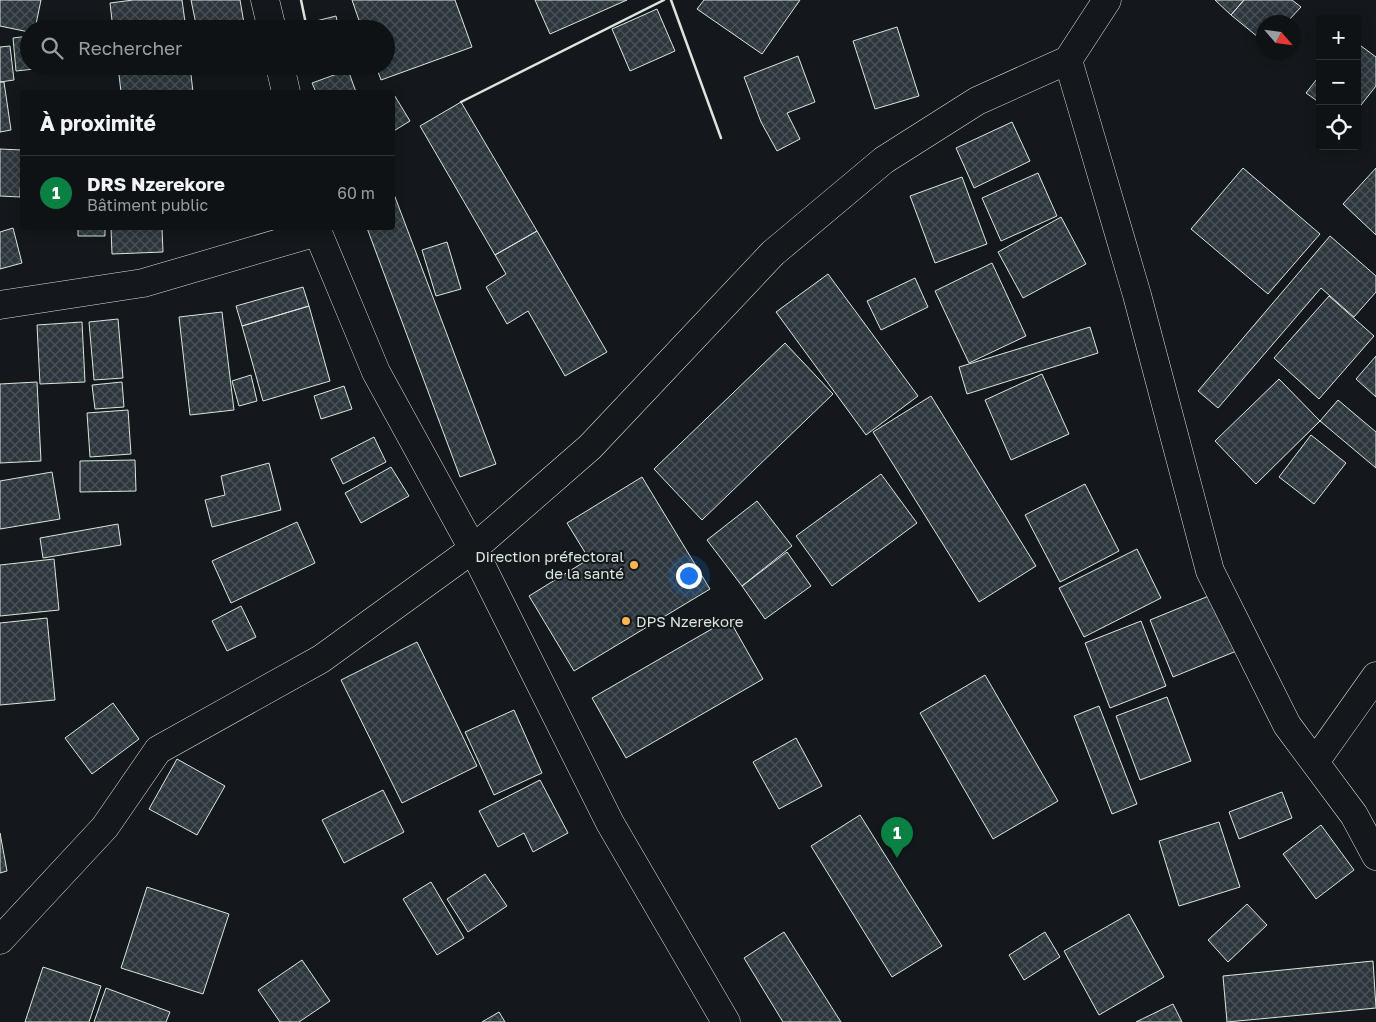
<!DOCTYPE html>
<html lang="fr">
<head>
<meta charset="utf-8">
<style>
	body { margin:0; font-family:"Golos Text",sans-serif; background:#181b1e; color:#f1f3f6 }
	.controls { position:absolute; right:15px; top:15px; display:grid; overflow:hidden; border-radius:5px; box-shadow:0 2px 12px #0003 }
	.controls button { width:45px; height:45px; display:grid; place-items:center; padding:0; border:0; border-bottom:1px solid #2f3234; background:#0f1215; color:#f1f3f6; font:25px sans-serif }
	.compass { position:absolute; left:1256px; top:15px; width:45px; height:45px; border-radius:50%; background:#0f1215; box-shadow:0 2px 12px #0003; rotate:118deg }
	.you { position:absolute; left:688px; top:575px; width:18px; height:18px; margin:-12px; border:4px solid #fff; border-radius:50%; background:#1a73e8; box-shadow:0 0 0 8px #1a73e833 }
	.badge { display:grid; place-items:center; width:32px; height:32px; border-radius:50%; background:#0b8043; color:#fff; font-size:16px; font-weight:700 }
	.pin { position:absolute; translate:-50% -41px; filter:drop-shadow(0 1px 2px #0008) }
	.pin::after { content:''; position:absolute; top:26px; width:18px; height:15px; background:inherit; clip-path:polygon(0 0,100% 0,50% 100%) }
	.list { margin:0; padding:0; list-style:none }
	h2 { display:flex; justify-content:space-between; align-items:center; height:65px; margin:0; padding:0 20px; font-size:21px }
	h2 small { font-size:16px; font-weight:400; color:#9b9ea0 }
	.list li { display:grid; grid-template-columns:32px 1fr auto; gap:15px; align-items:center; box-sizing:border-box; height:75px; padding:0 20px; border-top:1px solid #2f3234 }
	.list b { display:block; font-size:19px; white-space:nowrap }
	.list p { margin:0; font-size:16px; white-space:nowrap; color:#9b9ea0 }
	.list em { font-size:16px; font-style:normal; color:#9b9ea0 }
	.icon { flex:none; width:28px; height:28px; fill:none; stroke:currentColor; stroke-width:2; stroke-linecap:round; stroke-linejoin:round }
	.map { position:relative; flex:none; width:1376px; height:1022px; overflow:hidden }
	.search { position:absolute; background:#0f1215; box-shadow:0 2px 12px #0003; left:20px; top:20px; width:375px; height:55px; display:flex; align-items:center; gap:12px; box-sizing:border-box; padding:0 18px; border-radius:28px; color:#9b9ea0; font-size:19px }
	.panel { position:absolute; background:#0f1215; box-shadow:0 2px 12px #0003; left:20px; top:90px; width:375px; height:140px; border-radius:5px }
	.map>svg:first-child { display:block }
	.building { fill:url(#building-cross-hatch); stroke:#d8e6dc }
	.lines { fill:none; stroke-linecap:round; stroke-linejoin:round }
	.street-casing { stroke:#d8e6dc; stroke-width:29 }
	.street { stroke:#14181c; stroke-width:28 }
	.wall { stroke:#d8e6dc; stroke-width:2.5 }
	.poi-dot { fill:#ffb74d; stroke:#14181c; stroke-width:2 }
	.labels { text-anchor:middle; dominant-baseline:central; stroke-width:4; stroke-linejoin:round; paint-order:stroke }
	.poi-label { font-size:15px; fill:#d8e6dc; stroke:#14181c; text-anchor:end }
</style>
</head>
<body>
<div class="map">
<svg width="1376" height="1022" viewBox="0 0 1376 1022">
	<defs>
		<pattern id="building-cross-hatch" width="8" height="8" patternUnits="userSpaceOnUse" patternTransform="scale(1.25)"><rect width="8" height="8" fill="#2c363c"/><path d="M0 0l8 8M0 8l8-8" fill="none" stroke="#4a5358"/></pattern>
	</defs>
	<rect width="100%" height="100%" fill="#14181c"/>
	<!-- building -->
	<path class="building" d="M 0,0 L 41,0 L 35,29 L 29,29 L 29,32 L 0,26 Z
		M 133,0 L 182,0 L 186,29 L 113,29 L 110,3 Z
		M 191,0 L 240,0 L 245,29 L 197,29 Z
		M 352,0 L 455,0 L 472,47 L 381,80 L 376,66 L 386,66 L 386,29 L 362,29 Z
		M 535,0 L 627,0 L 550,34 Z
		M 704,0 L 800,0 L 762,54 L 697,9 Z
		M 1215,0 L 1244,0 L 1231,15 Z
		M 1244,0 L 1292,0 L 1301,7 L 1287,22 L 1264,22 L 1264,42 L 1231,15 Z
		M 657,9 L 675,51 L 630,71 L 612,29 Z
		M 336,16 L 339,29 L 297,29 L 296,26 Z
		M 897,27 L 919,96 L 875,109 L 853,41 Z
		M 29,36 L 29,66 L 63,66 L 16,71 L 13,38 Z
		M 1357,43 L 1376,57 L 1376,86 L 1357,110 Z
		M 10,46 L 14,80 L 0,82 L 0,47 Z
		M 798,56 L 815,102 L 787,113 L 800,139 L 777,151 L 761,122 L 744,77 Z
		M 118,66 L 190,66 L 193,92 L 121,92 Z
		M 348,70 L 356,92 L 316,92 L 312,83 Z
		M 1320,75 L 1320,103 L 1306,93 Z
		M 0,82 L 4,82 L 11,130 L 0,132 Z
		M 393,93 L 410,121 L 392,132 L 392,94 Z
		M 461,102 L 537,231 L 495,255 L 420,126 Z
		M 1012,122 L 1030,161 L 974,188 L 956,148 Z
		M 0,149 L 22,150 L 20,197 L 0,196 Z
		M 1243,168 L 1320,234 L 1268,294 L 1191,229 Z
		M 1376,168 L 1376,235 L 1343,204 Z
		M 1038,173 L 1057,216 L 1001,241 L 982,198 Z
		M 962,177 L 987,244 L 935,263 L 910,196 Z
		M 392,189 L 496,464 L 460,477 L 367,228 L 392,228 Z
		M 1061,217 L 1086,264 L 1023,298 L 998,252 Z
		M 13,228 L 22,263 L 0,269 L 0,232 Z
		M 78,228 L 105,228 L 105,236 L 78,236 Z
		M 111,228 L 162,228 L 163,252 L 112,254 Z
		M 537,231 L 607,352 L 565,376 L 528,311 L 507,324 L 486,287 L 506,274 L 495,255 Z
		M 1330,236 L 1376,276 L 1376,292 L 1354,317 L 1321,288 L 1218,408 L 1198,391 Z
		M 447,242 L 461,289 L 436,296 L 422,250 Z
		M 992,263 L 1026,336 L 969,363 L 935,291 Z
		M 828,274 L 918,396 L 866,435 L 776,312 Z
		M 915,278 L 928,307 L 881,330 L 867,301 Z
		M 303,287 L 309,306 L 242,326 L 236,306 Z
		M 1329,296 L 1374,336 L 1319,399 L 1274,358 Z
		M 309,306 L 330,381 L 263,401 L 242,326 Z
		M 222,312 L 234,410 L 190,415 L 179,317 Z
		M 118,319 L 123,378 L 94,380 L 89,322 Z
		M 82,322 L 85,382 L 40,384 L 37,325 Z
		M 1090,327 L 1098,353 L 967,394 L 959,367 Z
		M 785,343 L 833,394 L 702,520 L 654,469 Z
		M 1376,356 L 1376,397 L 1356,379 Z
		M 1042,374 L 1069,434 L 1011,460 L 985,400 Z
		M 251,375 L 257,401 L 239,406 L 232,381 Z
		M 1279,379 L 1320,421 L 1256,484 L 1215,441 Z
		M 37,382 L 41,461 L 0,463 L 0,384 Z
		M 122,382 L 124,407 L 95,409 L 92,385 Z
		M 344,386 L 352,409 L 321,419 L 314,396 Z
		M 931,396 L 1036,566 L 979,602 L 873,432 Z
		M 1338,400 L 1376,432 L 1376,468 L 1320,421 Z
		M 128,410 L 131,454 L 90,457 L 87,413 Z
		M 1311,435 L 1346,463 L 1314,504 L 1279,477 Z
		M 374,437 L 386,462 L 343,484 L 331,459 Z
		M 135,460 L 136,491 L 80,492 L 80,461 Z
		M 269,463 L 281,510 L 212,527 L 205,500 L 225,495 L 221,476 Z
		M 391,467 L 409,496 L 361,523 L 345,493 Z
		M 52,472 L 60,519 L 0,529 L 0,481 Z
		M 881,474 L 917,523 L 832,586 L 796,536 Z
		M 642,477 L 710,589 L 574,671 L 529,596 L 589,559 L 567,523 Z
		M 1085,484 L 1119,551 L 1060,582 L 1025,515 Z
		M 757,501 L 792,546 L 742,586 L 707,540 Z
		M 297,522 L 315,563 L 231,603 L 212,561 Z
		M 118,524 L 121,545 L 43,558 L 40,538 Z
		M 1137,549 L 1161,598 L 1084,637 L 1059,588 Z
		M 787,552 L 811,586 L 765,619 L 742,586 Z
		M 54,559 L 59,610 L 0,616 L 0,565 Z
		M 1216,593 L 1239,650 L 1173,677 L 1150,620 Z
		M 241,606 L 256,637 L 227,651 L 212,621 Z
		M 47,618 L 55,700 L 0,705 L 0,623 Z
		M 729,619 L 763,679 L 626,758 L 592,698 Z
		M 1141,621 L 1166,686 L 1110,708 L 1085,643 Z
		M 417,642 L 477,766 L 402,803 L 341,680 Z
		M 985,675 L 1058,801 L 993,839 L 920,713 Z
		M 1167,697 L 1191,761 L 1140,780 L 1116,716 Z
		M 113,703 L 139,739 L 92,774 L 65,738 Z
		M 1099,706 L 1137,804 L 1112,814 L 1074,716 Z
		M 514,710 L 542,773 L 494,795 L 465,732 Z
		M 796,738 L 822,786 L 779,809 L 753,762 Z
		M 177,759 L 225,786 L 197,835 L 149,809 Z
		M 540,780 L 568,833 L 533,852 L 524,833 L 498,847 L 479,811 Z
		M 383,790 L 404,832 L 344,863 L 322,820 Z
		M 1282,792 L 1292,818 L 1239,839 L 1229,812 Z
		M 860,815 L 942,946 L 892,977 L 811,846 Z
		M 1219,822 L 1240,887 L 1179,906 L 1159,841 Z
		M 1321,825 L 1354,870 L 1316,899 L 1283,854 Z
		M 0,833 L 7,871 L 0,873 Z
		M 485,874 L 507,906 L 468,932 L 447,899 Z
		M 431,882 L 464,938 L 437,955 L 403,899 Z
		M 147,887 L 229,914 L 203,994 L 121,968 Z
		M 1247,904 L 1267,925 L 1228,962 L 1208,940 Z
		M 1129,914 L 1164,977 L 1099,1015 L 1064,951 Z
		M 784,932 L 841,1022 L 783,1022 L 744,958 Z
		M 1045,932 L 1060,957 L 1024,980 L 1009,955 Z
		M 302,960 L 330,1001 L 299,1022 L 280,1022 L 258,990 Z
		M 1373,961 L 1376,1008 L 1227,1022 L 1223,976 Z
		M 43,967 L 101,986 L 89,1022 L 25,1022 Z
		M 106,988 L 170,1012 L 166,1022 L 94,1022 Z
		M 1173,1004 L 1182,1022 L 1136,1022 Z
		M 499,1012 L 505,1022 L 482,1022 Z"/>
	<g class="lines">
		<!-- street casing -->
		<g class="street-casing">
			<path id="street" d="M 265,0 L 272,29
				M 1068,60 L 1137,295 L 1210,571 L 1287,725 L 1354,815 L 1376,856
				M 280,66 L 286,92
				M 316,228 L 376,372 L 473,549 L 610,823 L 726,1022
				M 0,305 L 143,283 L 317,232
				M 1315,762 L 1376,676
				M 0,940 L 105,827 L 158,750 L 321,659 L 473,549 L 590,447 L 773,253 L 884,160 L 977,101 L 1068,60 L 1107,0"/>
		</g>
		<!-- street -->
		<use href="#street" class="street"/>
		<!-- wall -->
		<path class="wall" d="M 301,0 L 306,24
			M 671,0 L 721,138
			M 461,102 L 664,0"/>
	</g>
	<!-- markers -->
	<g class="poi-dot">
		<circle cx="634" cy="565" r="5"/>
		<circle cx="626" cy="621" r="5"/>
	</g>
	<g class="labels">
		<!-- poi labels -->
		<g class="poi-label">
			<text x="624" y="556">Direction préfectoral<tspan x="624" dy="17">de la santé</tspan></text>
			<text x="636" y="621" text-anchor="start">DPS Nzerekore</text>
		</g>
	</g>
</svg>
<div class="controls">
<button>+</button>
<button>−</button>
<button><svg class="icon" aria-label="locate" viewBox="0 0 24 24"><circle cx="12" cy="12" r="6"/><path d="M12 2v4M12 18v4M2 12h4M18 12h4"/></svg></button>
</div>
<svg class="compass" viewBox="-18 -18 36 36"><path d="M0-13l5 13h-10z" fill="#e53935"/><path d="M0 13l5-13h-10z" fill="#9b9ea0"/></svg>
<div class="you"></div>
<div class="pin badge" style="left:897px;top:858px">1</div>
<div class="search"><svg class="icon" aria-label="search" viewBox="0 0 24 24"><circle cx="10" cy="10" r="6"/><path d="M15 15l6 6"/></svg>Rechercher</div>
<section class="panel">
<h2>À proximité<small></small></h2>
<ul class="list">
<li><span class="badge">1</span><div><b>DRS Nzerekore</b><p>Bâtiment public</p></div><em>60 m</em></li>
</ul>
</section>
</div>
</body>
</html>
